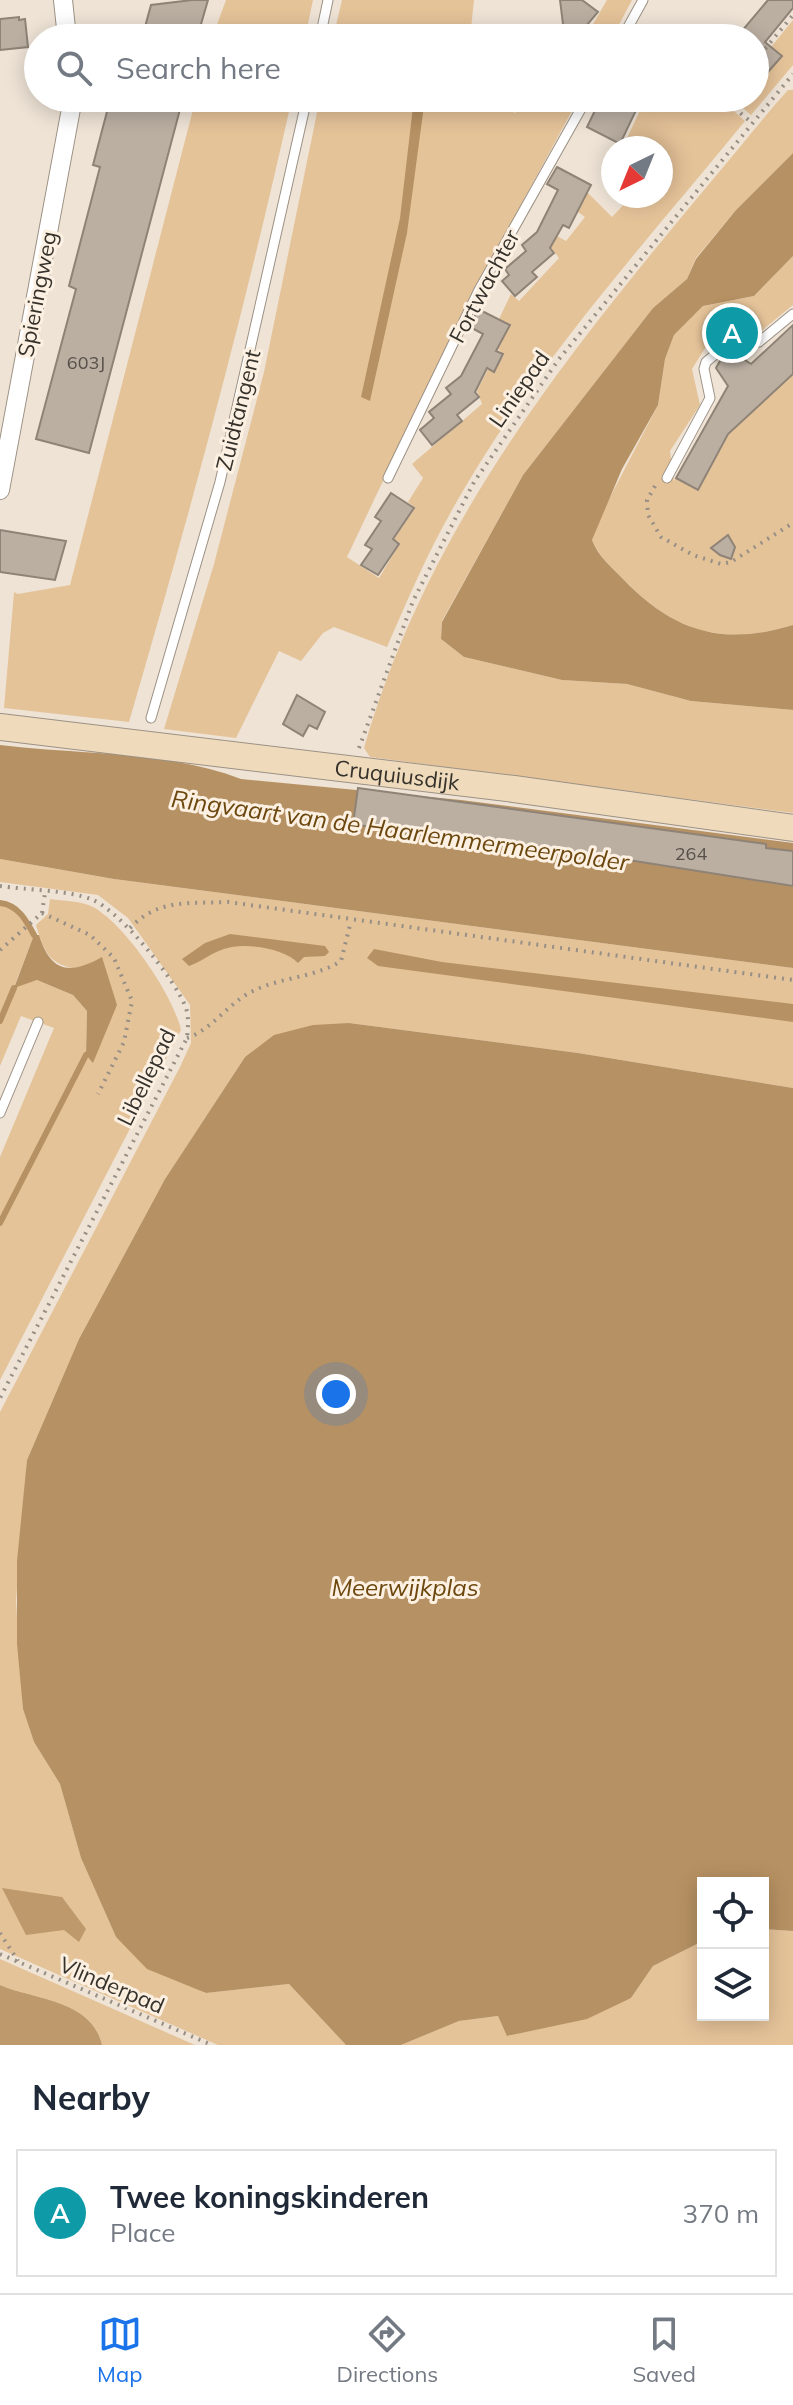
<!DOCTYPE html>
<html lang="en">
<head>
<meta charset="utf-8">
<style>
	body { margin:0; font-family:Mulish,sans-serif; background:#f2f2f3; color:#1f2937 }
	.controls { position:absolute; right:24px; bottom:24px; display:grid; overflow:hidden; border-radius:0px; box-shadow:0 4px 20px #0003 }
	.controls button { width:72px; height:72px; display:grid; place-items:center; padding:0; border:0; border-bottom:2px solid #e0e1e3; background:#fff; color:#1f2937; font:40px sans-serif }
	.compass { position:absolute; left:601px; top:136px; width:72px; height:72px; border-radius:50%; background:#fff; box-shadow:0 4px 20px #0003; rotate:223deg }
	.you { position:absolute; left:336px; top:1394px; width:28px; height:28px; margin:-20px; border:6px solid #fff; border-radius:50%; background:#1a73e8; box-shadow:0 0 0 12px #1a73e833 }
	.badge { display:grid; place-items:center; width:52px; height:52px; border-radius:50%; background:#1a73e8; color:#fff; font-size:26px; font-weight:700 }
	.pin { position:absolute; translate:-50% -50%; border:4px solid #fff; box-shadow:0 2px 8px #0006 }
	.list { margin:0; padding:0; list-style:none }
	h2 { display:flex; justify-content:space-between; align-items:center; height:104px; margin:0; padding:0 32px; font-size:34px }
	h2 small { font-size:26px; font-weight:400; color:#747a83 }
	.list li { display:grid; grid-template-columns:52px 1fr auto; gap:24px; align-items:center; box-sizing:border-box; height:128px; margin:0 16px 16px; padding:0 16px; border:2px solid #e0e1e3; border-radius:0px }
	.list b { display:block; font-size:30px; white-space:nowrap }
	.list p { margin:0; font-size:26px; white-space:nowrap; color:#747a83 }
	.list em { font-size:26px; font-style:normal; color:#747a83 }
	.icon { flex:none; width:44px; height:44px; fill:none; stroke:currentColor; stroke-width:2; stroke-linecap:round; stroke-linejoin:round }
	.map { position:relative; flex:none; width:793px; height:2045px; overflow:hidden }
	.search { position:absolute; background:#fff; box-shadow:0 4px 20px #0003; left:24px; right:24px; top:24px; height:88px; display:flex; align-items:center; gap:20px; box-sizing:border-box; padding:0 28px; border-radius:44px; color:#747a83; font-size:30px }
	.sheet { height:248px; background:#fff }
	nav { display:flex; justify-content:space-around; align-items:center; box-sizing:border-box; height:112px; border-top:2px solid #e0e1e3; background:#fff; font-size:22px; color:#747a83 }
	nav a { display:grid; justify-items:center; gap:4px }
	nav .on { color:#1a73e8 }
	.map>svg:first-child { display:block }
	.green { fill:#e5c399 }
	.forest { fill:#be996b }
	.water { fill:#b69163 }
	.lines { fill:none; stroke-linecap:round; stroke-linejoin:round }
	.stream { stroke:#b69163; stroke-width:6 }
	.building { fill:#bbafa2; stroke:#8e8376; stroke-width:2 }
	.lane-casing { stroke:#9c9184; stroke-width:11 }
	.street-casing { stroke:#9c9184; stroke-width:20 }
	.secondary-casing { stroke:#9c9184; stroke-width:28 }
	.path { stroke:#978f85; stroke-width:4; stroke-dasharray:2 6; stroke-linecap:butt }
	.lane { stroke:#fff; stroke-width:9 }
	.street { stroke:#fff; stroke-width:18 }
	.secondary { stroke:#efdbbc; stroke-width:26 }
	.labels { text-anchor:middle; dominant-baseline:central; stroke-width:6; stroke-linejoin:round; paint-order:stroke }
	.number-label { font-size:18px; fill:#565049 }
	.street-label { font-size:22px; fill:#35312b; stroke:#fcf0e2 }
	.water-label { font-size:24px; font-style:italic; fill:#6c470e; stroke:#fcf0e2 }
</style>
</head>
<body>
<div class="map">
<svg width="793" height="2045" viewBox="0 0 793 2045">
	<rect width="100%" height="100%" fill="#eee3d5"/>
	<!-- green -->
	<path class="green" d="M 226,0 L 313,0 L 305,38 L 212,38 Z
		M 342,0 L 474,0 L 470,38 L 333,38 Z
		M 607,0 L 632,0 L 612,38 L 585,38 Z
		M 793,20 L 793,65 L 751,115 L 731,98 L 755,98 L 755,67 Z
		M 788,90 L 793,90 L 793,153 L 736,210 L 696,258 L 687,279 L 653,308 L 523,475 L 442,621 L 441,639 L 464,657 L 562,680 L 627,684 L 691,701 L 793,710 L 793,813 L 370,757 L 364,748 C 429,523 567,354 714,178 C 739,149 762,119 788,90 Z
		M 196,98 L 292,98 C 245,310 190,513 129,722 L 4,708 L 14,592 L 18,594 L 70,585 Z
		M 320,98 L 488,98 L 515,113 L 524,98 L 579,98 L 467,304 L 347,557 L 379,578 L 400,543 L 394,539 L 415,508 L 408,502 L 423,478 L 412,464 L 482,404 L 477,391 L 488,369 L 494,372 L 504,355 L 498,349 L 510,325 L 499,319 L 511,294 L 519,301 L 559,258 L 549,245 L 553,234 L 566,241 L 585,217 L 578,212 L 587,192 L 612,217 L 632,196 L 661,196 L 661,148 L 631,148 L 625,142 L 646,98 L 708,98 L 722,107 L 726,104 L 745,121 C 643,246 531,368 452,510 C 427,554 407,601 387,647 L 334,627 L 323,633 L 301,661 L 279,651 L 236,738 L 164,729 L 214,564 L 264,372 Z
		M 793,256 L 793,305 L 760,332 L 731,331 L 718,335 L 707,345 L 692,369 L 700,405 L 670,451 L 674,481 L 728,386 L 716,368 L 733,352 L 751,363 L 793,326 L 793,625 C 725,646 677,633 627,583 C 614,570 599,557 592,540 L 595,526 L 658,405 L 665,359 L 674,335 L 703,306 L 754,296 Z
		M 0,859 L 114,879 L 793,968 L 793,1088 L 578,1053 L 349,1023 L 245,1057 L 165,1179 L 79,1339 L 27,1460 L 16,1601 L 23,1709 L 34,1742 L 60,1784 L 81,1858 L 116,1937 L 205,1993 L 289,1984 L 346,2045 L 218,2045 L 0,1949 L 0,1412 L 180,1067 L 191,1043 L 190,1005 L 128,918 L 98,895 L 0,882 Z
		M 50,899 C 63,901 82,901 93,907 C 125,924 174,996 181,1030 L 0,1380 L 0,1157 L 54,1028 L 21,1016 L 0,1066 L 0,903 L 9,904 L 34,935 L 14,987 L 37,980 L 73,995 L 87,1011 L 86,1055 L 117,1005 L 81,969 C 50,967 44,952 36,925 L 48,914 Z
		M 763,1929 L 793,1931 L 793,2045 L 401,2045 L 459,2021 L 498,2016 L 508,2036 L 631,1998 L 653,1966 L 703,1941 L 703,2015 L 763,2015 Z
		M 0,1959 L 195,2045 L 102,2045 C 92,2000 35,2000 0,1985 Z"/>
	<!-- forest -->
	<path class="forest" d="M 2,1888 L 62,1897 L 86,1929 L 79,1942 L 64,1930 L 26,1935 Z
		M 0,1985 C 35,2000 92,2000 102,2045 L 0,2045 Z"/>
	<!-- water -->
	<path class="water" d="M 414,98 L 425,98 L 407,233 L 370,401 L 361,397 L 400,218 Z
		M 793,153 L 793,256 L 754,296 L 703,306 L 674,335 L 665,359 L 658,405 L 622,469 L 592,540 C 598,556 611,567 623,579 C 673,631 722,647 793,625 L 793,710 L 691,701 L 627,684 L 562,680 L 464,657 L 441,639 L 442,622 L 523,475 L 653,308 L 687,279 L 696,259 L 736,210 Z
		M 0,745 C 79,755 165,750 241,779 L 461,800 L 793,843 L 793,968 L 114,879 L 0,859 Z
		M 230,934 L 325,946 L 329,952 L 325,956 L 304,957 L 298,963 C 284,948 244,942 224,949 C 211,953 201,962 189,966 L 182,959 L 205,943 Z
		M 34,935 L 39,935 C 51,973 70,975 102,957 L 117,1005 L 93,1063 L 86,1055 L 87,1011 L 73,995 L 37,980 L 14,988 Z
		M 374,949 L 442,962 L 793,1004 L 793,1022 L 378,966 L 367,958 Z
		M 349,1023 L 578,1053 L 793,1088 L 793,1931 L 763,1929 L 763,1883 L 703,1883 L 703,1941 L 653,1966 L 631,1998 L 587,2019 L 507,2036 L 498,2016 L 459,2021 L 401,2045 L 346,2045 L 289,1984 L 206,1993 L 147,1969 L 116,1937 L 81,1858 L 60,1784 L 34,1742 L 23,1709 L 17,1644 L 17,1561 L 27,1460 L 79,1339 L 165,1179 L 245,1057 L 274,1035 L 313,1025 Z"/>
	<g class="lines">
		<!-- stream -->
		<path class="stream" d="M 0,903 C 18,905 26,920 34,935
			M 0,1021 L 14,988
			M 0,1223 L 86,1055"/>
	</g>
	<!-- building -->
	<path class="building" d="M 192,0 L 208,0 L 197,38 L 142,38 L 151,5 Z
		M 560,0 L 582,0 L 598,12 L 576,38 L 564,32 Z
		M 768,0 L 793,0 L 793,8 L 765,42 L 782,56 L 768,72 L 755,59 L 755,38 L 736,38 Z
		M 19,17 L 19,20 L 25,19 L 28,47 L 0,50 L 0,19 Z
		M 143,98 L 183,98 L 89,453 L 36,439 L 76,289 L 69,286 L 100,167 L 93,165 L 109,104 L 139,111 Z
		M 601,98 L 628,98 L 639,104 L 620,144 L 587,127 Z
		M 557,167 L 591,185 L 569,228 L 563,225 L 550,248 L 554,253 L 532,272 L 537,277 L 515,296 L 502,281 L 509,275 L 505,269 L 526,251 L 522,245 L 537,232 L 558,190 L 547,184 Z
		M 478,309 L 510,325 L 496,351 L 503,354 L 494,372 L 487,368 L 475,392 L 479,397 L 457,415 L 462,421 L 432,445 L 420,430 L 434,418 L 429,412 L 451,394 L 446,388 L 461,376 L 483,334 L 470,327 Z
		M 793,325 L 793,374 L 728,434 L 698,490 L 676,478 L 728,386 L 716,368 L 720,361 L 733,352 L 751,364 Z
		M 391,493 L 414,508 L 393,539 L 399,544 L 378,575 L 361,565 L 372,549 L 365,545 L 381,521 L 375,517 Z
		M 0,530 L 66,541 L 55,580 L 0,572 Z
		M 728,535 L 735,547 L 731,559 L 720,555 L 711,548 Z
		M 297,695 L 325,712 L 317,729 L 309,725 L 303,736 L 283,724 Z
		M 358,788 L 766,844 L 766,848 L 793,851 L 793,886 L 559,849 L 422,830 L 421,835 L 353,824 Z"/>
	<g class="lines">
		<!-- lane casing -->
		<g class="lane-casing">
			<path id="lane" d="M 320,38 L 328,0
				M 622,38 L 643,0
				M 388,478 L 479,290 L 587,98
				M 667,478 L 710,398 L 704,369 L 706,362 L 728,344 L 759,342 L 793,314
				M 151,718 L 220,482 L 307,98
				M 0,1113 L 38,1022"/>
		</g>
		<!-- street casing -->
		<g class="street-casing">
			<path id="street" d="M 63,0 L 67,38
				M 0,490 L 73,98"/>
		</g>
		<!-- secondary casing -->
		<g class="secondary-casing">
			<g id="secondary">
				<path id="s1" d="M 0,727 L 514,789 L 793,828"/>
			</g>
		</g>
		<!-- path -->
		<path class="path" d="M 755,61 L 793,15
			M 722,98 L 751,122
			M 655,486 L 647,500 L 648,515 L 661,537 L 693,555 L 721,564 L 731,562 L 793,523
			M 359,748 L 413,601 L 474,482 L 559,359 L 793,74
			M 0,886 C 25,890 71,890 93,900 C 121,912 175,979 186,1008 C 189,1018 188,1028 187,1038 L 0,1398
			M 42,913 L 90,935 L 114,958 L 132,1001 L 124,1042 L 98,1094
			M 130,928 C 159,898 189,904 228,902 L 793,980
			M 0,950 L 42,913 L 45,893
			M 187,1038 C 213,1029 228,1003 253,991 C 281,977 314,978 341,961 L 351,921
			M 0,1933 L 18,1961
			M 0,1954 L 212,2045"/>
		<!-- lane -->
		<use href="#lane" class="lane"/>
		<!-- street -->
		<use href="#street" class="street"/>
		<!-- secondary -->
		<use href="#secondary" class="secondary"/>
	</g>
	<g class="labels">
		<!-- number labels -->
		<g class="number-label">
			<text x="86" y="362">603J</text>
			<text x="691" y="853">264</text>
		</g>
		<!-- street labels -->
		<g class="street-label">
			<text transform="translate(484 286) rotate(-62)">Fortwachter</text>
			<text transform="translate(37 294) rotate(-79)">Spieringweg</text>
			<text transform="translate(519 389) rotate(-55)">Liniepad</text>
			<text transform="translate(238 410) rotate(-76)">Zuidtangent</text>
			<text stroke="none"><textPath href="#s1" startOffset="400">Cruquiusdijk</textPath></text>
			<text transform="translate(146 1077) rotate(-64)">Libellepad</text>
			<text transform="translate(112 1985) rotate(23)">Vlinderpad</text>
		</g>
		<!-- water labels -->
		<g class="water-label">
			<text transform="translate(400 830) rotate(8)">Ringvaart van de Haarlemmermeerpolder</text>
			<text x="405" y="1587">Meerwijkplas</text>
		</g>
	</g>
</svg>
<div class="controls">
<button><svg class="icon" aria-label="locate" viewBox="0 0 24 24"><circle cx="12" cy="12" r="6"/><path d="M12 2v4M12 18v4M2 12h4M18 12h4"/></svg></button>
<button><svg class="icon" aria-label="layers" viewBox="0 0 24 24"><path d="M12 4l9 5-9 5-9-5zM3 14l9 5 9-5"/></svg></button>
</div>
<svg class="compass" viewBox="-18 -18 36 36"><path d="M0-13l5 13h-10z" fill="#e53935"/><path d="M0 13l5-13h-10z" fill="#747a83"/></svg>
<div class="you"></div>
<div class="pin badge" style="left:732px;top:333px;background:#0f9aa8">A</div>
<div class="search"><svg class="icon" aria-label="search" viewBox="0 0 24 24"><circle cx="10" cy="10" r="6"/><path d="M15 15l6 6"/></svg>Search here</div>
</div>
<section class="sheet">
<h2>Nearby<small></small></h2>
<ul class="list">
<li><span class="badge" style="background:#0f9aa8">A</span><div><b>Twee koningskinderen</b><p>Place</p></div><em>370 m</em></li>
</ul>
</section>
<nav>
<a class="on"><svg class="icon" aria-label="map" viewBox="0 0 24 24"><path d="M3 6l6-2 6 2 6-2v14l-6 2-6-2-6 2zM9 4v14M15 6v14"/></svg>Map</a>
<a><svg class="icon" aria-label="directions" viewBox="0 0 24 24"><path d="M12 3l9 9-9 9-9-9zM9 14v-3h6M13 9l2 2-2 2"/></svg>Directions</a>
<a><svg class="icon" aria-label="saved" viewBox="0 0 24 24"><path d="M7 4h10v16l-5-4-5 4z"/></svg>Saved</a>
</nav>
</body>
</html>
